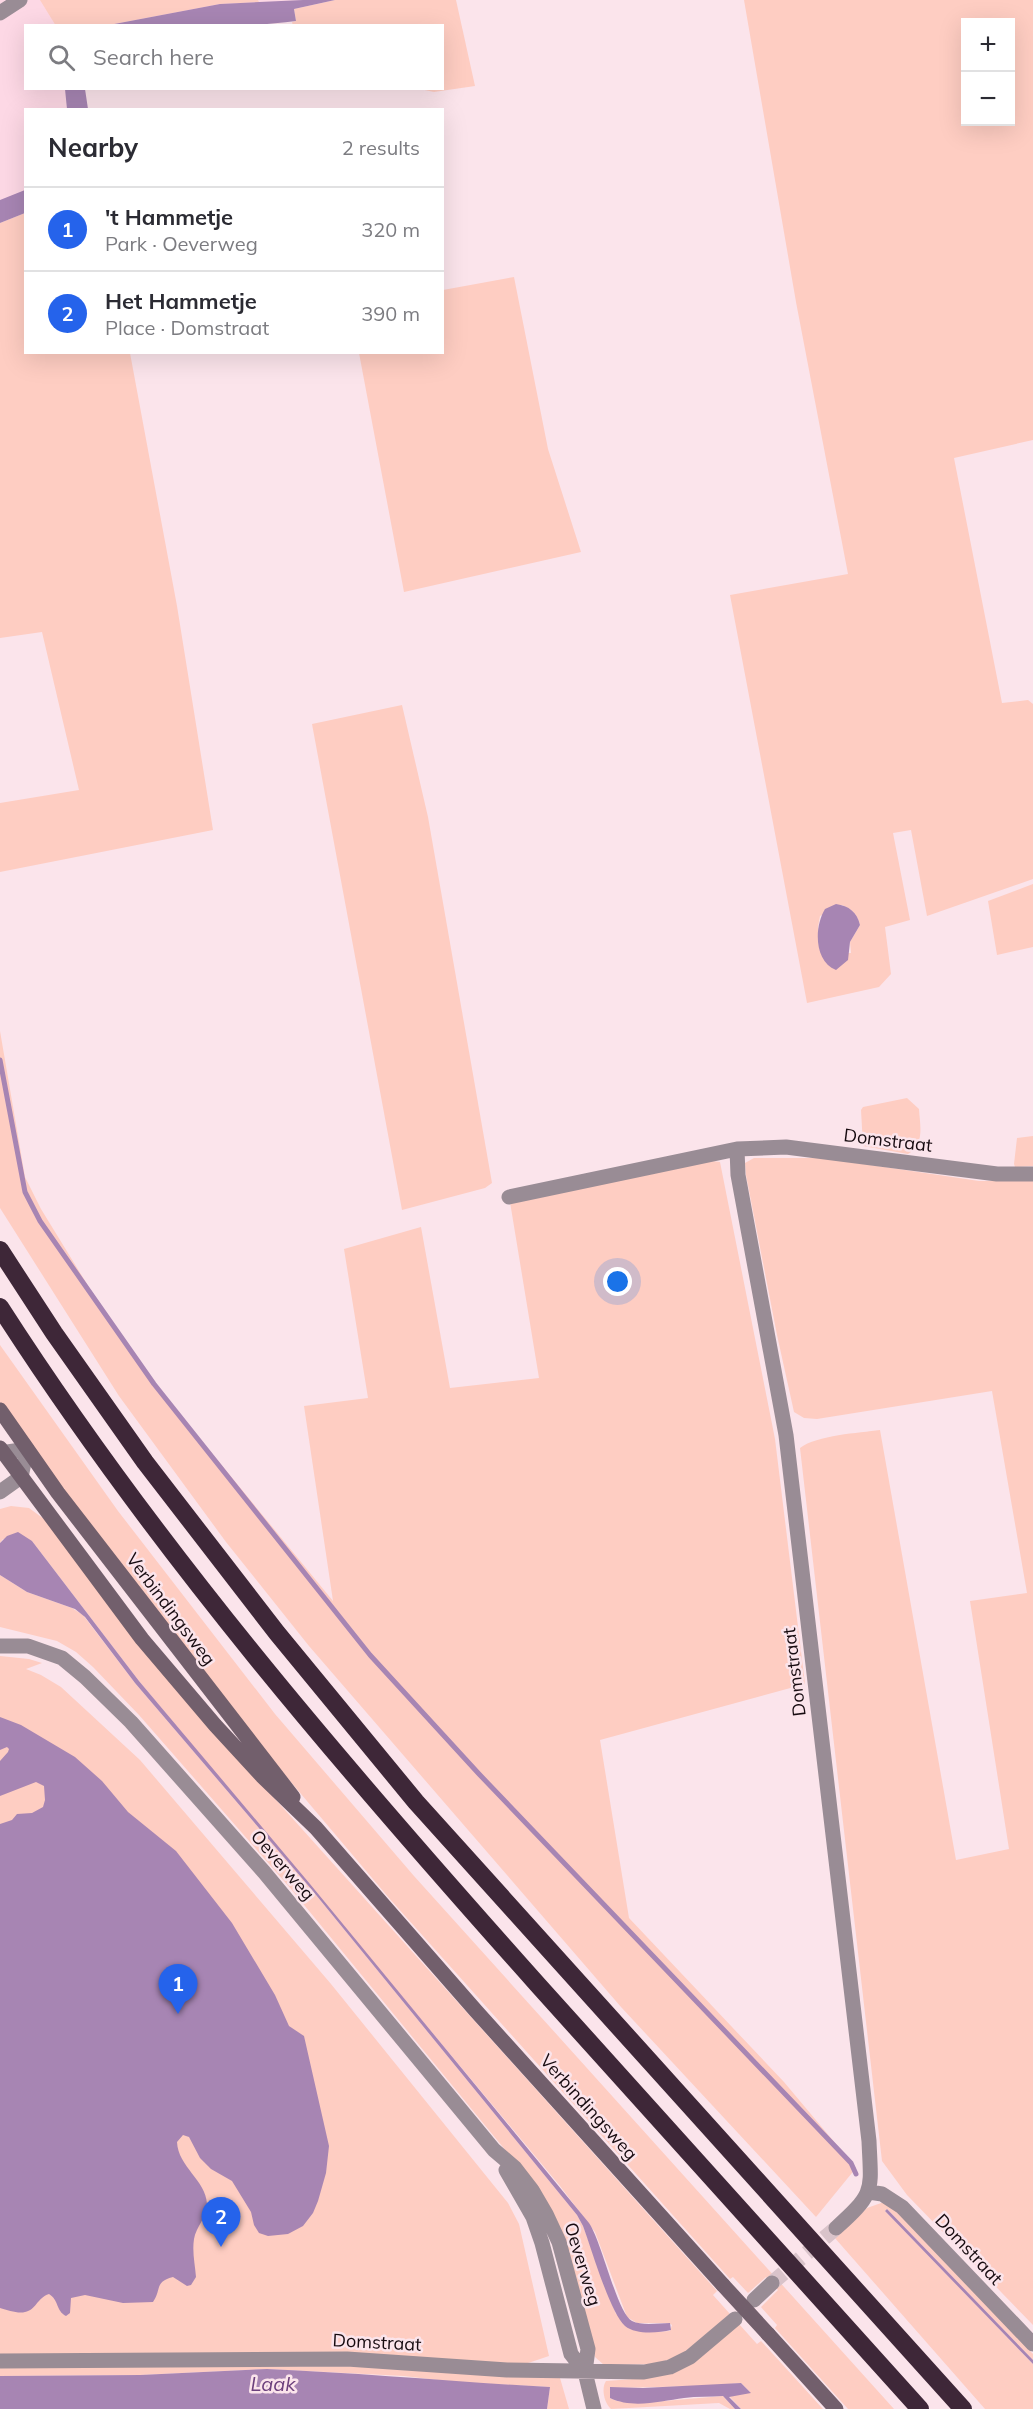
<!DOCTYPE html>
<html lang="en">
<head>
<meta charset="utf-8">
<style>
	body { margin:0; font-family:Mulish,sans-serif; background:#f2f2f3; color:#2b2b33 }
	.controls { position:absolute; right:18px; top:18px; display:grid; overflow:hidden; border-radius:0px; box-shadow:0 6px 24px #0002 }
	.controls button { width:54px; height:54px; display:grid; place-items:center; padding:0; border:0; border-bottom:2px solid #e1e1e2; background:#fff; color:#2b2b33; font:30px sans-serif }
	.you { position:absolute; left:618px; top:1282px; width:21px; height:21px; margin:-15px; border:4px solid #fff; border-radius:50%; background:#1a73e8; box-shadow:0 0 0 9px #1a73e833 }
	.badge { display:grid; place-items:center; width:39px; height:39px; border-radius:50%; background:#2563eb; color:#fff; font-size:20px; font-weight:700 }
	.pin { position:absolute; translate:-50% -50px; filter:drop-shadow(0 2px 3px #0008) }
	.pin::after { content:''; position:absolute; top:32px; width:21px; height:18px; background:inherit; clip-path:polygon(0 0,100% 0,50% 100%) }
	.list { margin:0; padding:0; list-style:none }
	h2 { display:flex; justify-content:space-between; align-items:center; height:78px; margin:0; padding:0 24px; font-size:26px }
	h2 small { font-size:20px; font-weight:400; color:#7c7c81 }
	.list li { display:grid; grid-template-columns:39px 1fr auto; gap:18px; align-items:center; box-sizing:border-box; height:84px; padding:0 24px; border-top:2px solid #e1e1e2 }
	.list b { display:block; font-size:22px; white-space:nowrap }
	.list p { margin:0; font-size:20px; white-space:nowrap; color:#7c7c81 }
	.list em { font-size:20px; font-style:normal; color:#7c7c81 }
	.icon { flex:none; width:33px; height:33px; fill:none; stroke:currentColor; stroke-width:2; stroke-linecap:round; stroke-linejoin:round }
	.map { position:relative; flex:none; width:1033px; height:2409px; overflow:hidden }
	.search { position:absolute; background:#fff; box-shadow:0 6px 24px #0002; left:24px; top:24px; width:420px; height:66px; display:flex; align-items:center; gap:15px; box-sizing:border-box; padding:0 21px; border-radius:0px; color:#7c7c81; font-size:22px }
	.panel { position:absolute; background:#fff; box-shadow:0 6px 24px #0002; left:24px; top:108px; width:420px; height:246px; border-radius:0px }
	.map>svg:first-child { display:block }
	.built { fill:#fdd8e5 }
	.green { fill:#fecdc2; fill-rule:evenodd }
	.water { fill:#a785b3 }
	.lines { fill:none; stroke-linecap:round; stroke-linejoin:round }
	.stream { stroke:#a785b3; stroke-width:5 }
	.minor-tunnel { stroke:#d9c3ca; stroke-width:15; stroke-dasharray:15 8; stroke-linecap:butt }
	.minor { stroke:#998c95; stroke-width:15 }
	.secondary { stroke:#725f6c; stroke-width:15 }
	.motorway { stroke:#3e2738; stroke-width:18 }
	.secondary-bridge { stroke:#725f6c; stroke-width:15 }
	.labels { text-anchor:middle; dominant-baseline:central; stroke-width:5; stroke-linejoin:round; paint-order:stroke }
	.street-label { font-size:18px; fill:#170b10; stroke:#fbe4eb }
	.water-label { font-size:20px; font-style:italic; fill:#6d417d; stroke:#fbe4eb }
</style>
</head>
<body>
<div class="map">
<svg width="1033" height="2409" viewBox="0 0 1033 2409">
	<rect width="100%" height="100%" fill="#fbe4eb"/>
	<!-- built -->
	<path class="built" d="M 0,0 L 320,0 L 233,25 L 26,26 L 26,88 L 77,89 L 78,109 L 26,110 L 25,204 L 0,214 Z"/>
	<!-- green -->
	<path class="green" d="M 40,0 L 258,0 L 259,2 L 220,4 L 109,25 L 56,26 Z
		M 335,0 L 456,0 L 475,86 L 434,92 L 420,89 L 442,88 L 442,26 L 293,26 L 292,22 L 296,21 L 294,9 Z
		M 744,0 L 1033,0 L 1033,440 L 954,458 L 1002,703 L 1028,700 L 1033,704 L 1033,879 L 927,916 L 911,830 L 893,833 L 910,920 L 885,927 L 891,974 L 879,987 L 807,1003 L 730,595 L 848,574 L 796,302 ZM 966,22 L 1010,22 L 1010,122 L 966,122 ZM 842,905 C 852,910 857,913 860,925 L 850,942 L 851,953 L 821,953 L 818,927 L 820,916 Z
		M 25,213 L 26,352 L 130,353 L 177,606 L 213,830 L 0,872 L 0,803 L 79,790 L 42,632 L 0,638 L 0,223 Z
		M 514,277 L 548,449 L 581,552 L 404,592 L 359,353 L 442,352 L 443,290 Z
		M 402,705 L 428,817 L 492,1183 L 485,1188 L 402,1210 L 312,724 Z
		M 1033,884 L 1033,947 L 997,955 L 988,901 Z
		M 0,1031 L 25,1177 L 41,1209 L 90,1289 L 160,1390 L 333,1601 L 304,1406 L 368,1398 L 344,1249 L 421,1227 L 450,1388 L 539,1378 L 510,1202 L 712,1161 L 720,1162 L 775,1439 L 805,1684 L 600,1740 L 629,1918 L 784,2082 L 856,2168 L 816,2217 L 621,2007 L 309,1646 L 226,1542 L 119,1396 L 0,1208 Z
		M 907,1098 L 919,1109 C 920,1126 925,1144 908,1154 L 863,1146 L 861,1110 L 863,1107 Z
		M 1033,1136 L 1033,1166 L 1015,1167 L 1014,1164 L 1017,1138 Z
		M 754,1158 L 824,1158 L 979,1181 L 1033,1181 L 1033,2325 L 907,2195 L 882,2161 L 800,1448 C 817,1435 859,1433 880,1430 L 956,1860 L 1009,1849 L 970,1601 L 1027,1593 L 992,1391 L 817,1419 L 804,1418 L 794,1412 L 777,1335 L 746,1175 L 745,1163 Z
		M 0,1345 L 118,1511 L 275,1714 L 414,1876 L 894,2409 L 848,2409 L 775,2328 L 777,2325 L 761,2307 L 778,2290 L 766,2277 L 748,2293 L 733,2277 L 730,2279 L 389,1898 L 274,1762 L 42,1462 L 0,1403 Z
		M 11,1506 L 29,1508 L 44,1519 L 258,1780 L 717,2291 L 713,2295 L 730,2314 L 680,2356 L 655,2364 L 604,2365 L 595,2357 L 575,2280 L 529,2179 L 291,1889 L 139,1715 L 93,1667 L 76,1652 L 57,1641 L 0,1627 L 0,1575 L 27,1592 L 72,1608 L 83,1615 L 135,1683 L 312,1890 L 577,2215 L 583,2226 L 616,2314 L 655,2332 L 670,2331 L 672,2325 L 669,2323 L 637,2323 L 627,2317 L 595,2232 L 560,2186 L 139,1681 L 32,1541 L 3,1539 L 0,1543 L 0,1509 Z
		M 0,1656 L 29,1659 L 42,1663 L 26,1669 L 41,1675 L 61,1687 L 140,1760 L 331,1984 L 487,2177 L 508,2203 L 519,2224 L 549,2356 L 507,2370 L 0,2357 Z
		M 884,2202 L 891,2205 L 1033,2354 L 1033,2360 L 887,2209 L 885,2211 L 1033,2364 L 1033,2409 L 985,2409 L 834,2237 L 867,2208 Z
		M 739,2324 L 757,2344 L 761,2341 L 823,2409 L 741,2409 L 729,2396 L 750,2392 L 741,2383 L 706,2386 L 610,2388 L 610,2398 L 617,2401 L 640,2403 L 723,2396 L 735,2409 L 730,2409 L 719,2403 L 611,2409 C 604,2403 601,2388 606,2381 L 633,2379 Z
		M 367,2366 L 560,2378 L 569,2409 L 547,2409 L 550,2387 L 454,2382 L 404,2376 L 267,2369 L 140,2375 L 0,2376 L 0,2367 Z"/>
	<!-- water -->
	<path class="water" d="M 303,0 L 335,0 L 294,9 L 296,21 C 234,29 171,26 109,25 L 220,4 Z
		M 65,89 L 85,89 L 88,109 L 67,109 Z
		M 25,190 L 25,213 L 0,223 L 0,200 Z
		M 836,904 C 849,906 857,912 860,925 L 850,942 L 848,960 L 836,970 C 814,961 814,927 825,909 Z
		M 18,1532 L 32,1541 L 139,1681 L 310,1884 L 589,2223 C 602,2242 617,2313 632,2321 C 642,2326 659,2323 670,2323 L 671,2330 C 658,2333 636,2335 625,2326 C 610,2313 591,2247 583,2226 L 577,2215 L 312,1890 L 135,1683 L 85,1617 L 75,1609 L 27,1592 L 0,1575 L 0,1543 L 7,1536 Z
		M 0,1717 L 21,1725 L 75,1757 L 102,1781 L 128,1812 L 176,1851 L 232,1923 L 275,1995 L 289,2026 L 304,2036 L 329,2146 L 326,2173 L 318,2201 L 313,2213 L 303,2226 L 288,2234 L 268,2236 L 259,2233 L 254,2225 L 251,2212 L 232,2181 L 211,2169 L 200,2158 L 189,2137 L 183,2135 L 177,2142 C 178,2167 206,2180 207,2204 C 207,2217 196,2227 194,2239 C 192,2252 195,2264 196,2277 L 191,2285 L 187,2286 L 173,2277 C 154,2282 162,2289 153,2302 L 123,2303 L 85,2295 L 71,2298 L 70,2313 L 66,2316 C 56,2311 59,2300 49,2294 C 37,2298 36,2310 25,2312 C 18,2314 8,2310 0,2308 L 0,1824 L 12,1820 L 17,1814 L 32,1813 L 43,1807 L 45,1800 L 44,1786 L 36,1782 L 0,1796 L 0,1761 L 8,1752 L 9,1749 L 7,1747 L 0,1750 Z
		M 887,2209 L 1033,2360 L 1033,2364 L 885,2211 Z
		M 267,2369 C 362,2373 456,2382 550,2387 L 547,2409 L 0,2409 L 0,2376 L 140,2375 Z
		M 741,2383 L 751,2393 L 729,2397 L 741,2409 L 735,2409 L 723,2396 C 710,2397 697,2396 684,2398 C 661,2401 633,2409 610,2398 L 610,2387 L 643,2388 Z"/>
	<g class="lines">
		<!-- stream -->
		<path class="stream" d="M 0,1060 L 25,1192 L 40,1221 L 154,1384 L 370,1655 L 479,1774 L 851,2163 L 856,2174"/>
		<!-- minor-tunnel -->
		<path class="minor-tunnel" d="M 772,2283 L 836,2228"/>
		<!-- minor -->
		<path class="minor" d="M 0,13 L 20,0
			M 737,1149 L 738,1175 L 786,1435 L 869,2141 C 871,2191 876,2192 836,2228
			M 509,1197 L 737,1149 L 786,1147 L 997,1174 L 1033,1174
			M 0,1453 L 27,1449 L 21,1477 L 0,1492
			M 0,1646 L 28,1646 L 62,1658 L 85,1677 L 131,1722 L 264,1872 L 494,2150 L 515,2168 L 532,2190 L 546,2214 L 559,2242 L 588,2349 L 585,2372 L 594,2409
			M 506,2170 L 533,2217 L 542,2243 L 571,2354 L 585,2372
			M 869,2192 L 882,2194 L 902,2207 L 1033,2344
			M 754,2300 L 772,2283
			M 0,2361 L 347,2359 L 507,2370 L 644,2372 L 670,2367 L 690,2357 L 735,2319"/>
		<!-- secondary -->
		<path class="secondary" d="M 0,1410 L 58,1493 L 293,1797
			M 0,1448 L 142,1639 L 215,1725 L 262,1776 L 316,1828 L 476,2011 L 723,2285
			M 768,2334 L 836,2409"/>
		<!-- motorway -->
		<path class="motorway" d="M 0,1250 L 54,1333 L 145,1462 L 277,1633 L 416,1802 L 963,2409
			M 0,1307 C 156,1550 346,1770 538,1985 C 665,2127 793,2268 920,2409"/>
		<!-- secondary-bridge -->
		<path class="secondary-bridge" d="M 723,2285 L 768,2334"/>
	</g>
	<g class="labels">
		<!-- street labels -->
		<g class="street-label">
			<text transform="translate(888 1140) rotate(7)">Domstraat</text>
			<text transform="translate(171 1609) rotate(53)">Verbindingsweg</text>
			<text transform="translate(794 1672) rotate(-97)">Domstraat</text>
			<text transform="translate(283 1865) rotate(49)">Oeverweg</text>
			<text transform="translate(589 2107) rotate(48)">Verbindingsweg</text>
			<text transform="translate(969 2249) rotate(47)">Domstraat</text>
			<text transform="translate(583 2264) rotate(73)">Oeverweg</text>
			<text transform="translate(377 2342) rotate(3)">Domstraat</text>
		</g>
		<!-- water labels -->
		<g class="water-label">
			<text x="273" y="2383">Laak</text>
		</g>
	</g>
</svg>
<div class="controls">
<button>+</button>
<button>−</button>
</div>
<div class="you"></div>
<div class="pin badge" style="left:178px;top:2014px">1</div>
<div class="pin badge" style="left:221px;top:2247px">2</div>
<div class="search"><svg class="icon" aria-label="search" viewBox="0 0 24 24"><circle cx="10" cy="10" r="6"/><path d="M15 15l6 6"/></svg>Search here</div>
<section class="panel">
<h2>Nearby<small>2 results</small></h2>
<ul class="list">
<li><span class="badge">1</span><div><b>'t Hammetje</b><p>Park · Oeverweg</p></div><em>320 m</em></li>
<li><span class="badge">2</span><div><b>Het Hammetje</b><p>Place · Domstraat</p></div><em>390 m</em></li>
</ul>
</section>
</div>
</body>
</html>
